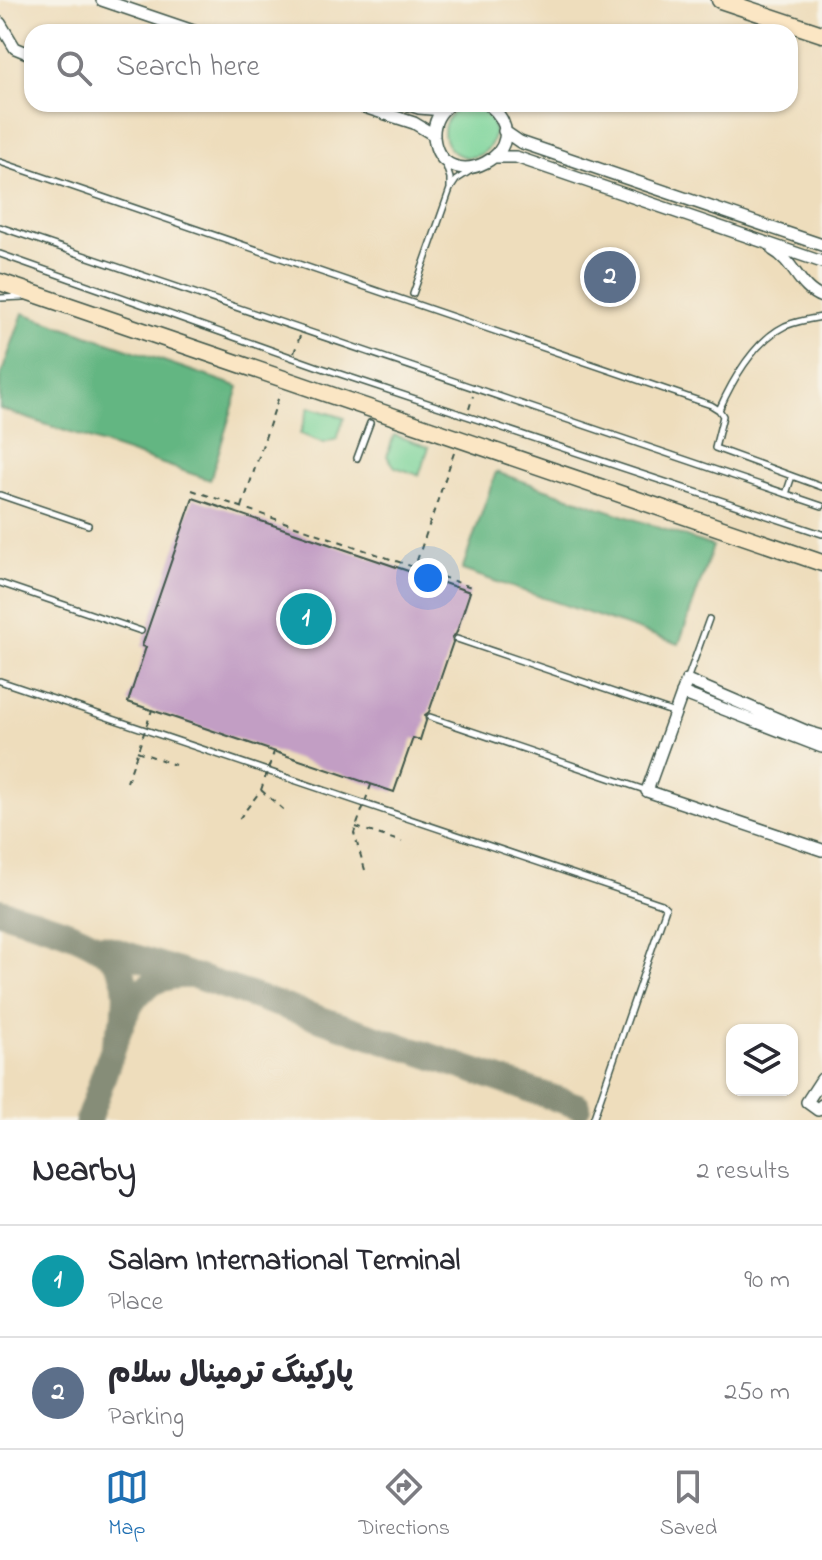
<!DOCTYPE html>
<html lang="en">
<head>
<meta charset="utf-8">
<style>
	body { margin:0; font-family:"Indie Flower","Playpen Sans Arabic",sans-serif; background:#f7f7f7; color:#2b2b33 }
	.controls { position:absolute; right:24px; bottom:24px; display:grid; overflow:hidden; border-radius:16px; box-shadow:0 2px 6px #0004 }
	.controls button { width:72px; height:72px; display:grid; place-items:center; padding:0; border:0; border-bottom:2px solid #e1e1e2; background:#fff; color:#2b2b33; font:40px sans-serif }
	.you { position:absolute; left:428px; top:578px; width:28px; height:28px; margin:-20px; border:6px solid #fff; border-radius:50%; background:#1a73e8; box-shadow:0 0 0 12px #1a73e833 }
	.badge { display:grid; place-items:center; width:52px; height:52px; border-radius:50%; background:#1f6fb2; color:#fff; font-size:26px; font-weight:700 }
	.pin { position:absolute; translate:-50% -50%; border:4px solid #fff; box-shadow:0 2px 8px #0006 }
	.list { margin:0; padding:0; list-style:none }
	h2 { display:flex; justify-content:space-between; align-items:center; height:104px; margin:0; padding:0 32px; font-size:34px }
	h2 small { font-size:26px; font-weight:400; color:#7c7c81 }
	.list li { display:grid; grid-template-columns:52px 1fr auto; gap:24px; align-items:center; box-sizing:border-box; height:112px; padding:0 32px; border-top:2px solid #e1e1e2 }
	.list b { display:block; font-size:30px; white-space:nowrap }
	.list p { margin:0; font-size:26px; white-space:nowrap; color:#7c7c81 }
	.list em { font-size:26px; font-style:normal; color:#7c7c81 }
	.icon { flex:none; width:44px; height:44px; fill:none; stroke:currentColor; stroke-width:2; stroke-linecap:round; stroke-linejoin:round }
	.map { position:relative; flex:none; width:822px; height:1120px; overflow:hidden }
	.search { position:absolute; background:#fff; box-shadow:0 2px 6px #0004; left:24px; right:24px; top:24px; height:88px; display:flex; align-items:center; gap:20px; box-sizing:border-box; padding:0 28px; border-radius:24px; color:#7c7c81; font-size:30px }
	.sheet { height:328px; background:#fff }
	nav { display:flex; justify-content:space-around; align-items:center; box-sizing:border-box; height:112px; border-top:2px solid #e1e1e2; background:#fff; font-size:22px; color:#7c7c81 }
	nav a { display:grid; justify-items:center; gap:4px }
	nav .on { color:#1f6fb2 }
	.map>svg:first-child { display:block }
	.green { fill:#7bd49a; stroke:#4d8867; stroke-width:2 }
	.forest { fill:#64b682; stroke:#427a5b; stroke-width:2 }
	.lines { fill:none; stroke-linecap:round; stroke-linejoin:round }
	.taxiway { stroke:#868d78; stroke-width:26 }
	.building { fill:#c29ec4 }
	.lane-casing { stroke:#3e5548; stroke-width:8 }
	.street-casing { stroke:#3e5548; stroke-width:14 }
	.secondary-casing { stroke:#3e5548; stroke-width:19 }
	.path { stroke:#3e5548; stroke-width:2; stroke-dasharray:6 6; stroke-linecap:butt }
	.lane { stroke:#fff; stroke-width:5 }
	.street { stroke:#fff; stroke-width:11 }
	.secondary { stroke:#fbe6c4; stroke-width:16 }
	.path-bridge { stroke:#3e5548; stroke-width:2; stroke-dasharray:6 6; stroke-linecap:butt }
</style>
</head>
<body>
<div class="map">
<svg width="822" height="1120" viewBox="0 0 822 1120">
	<rect width="100%" height="100%" fill="#f7f3e8"/>
	<filter id="ink" filterUnits="userSpaceOnUse"><feTurbulence type="fractalNoise" baseFrequency=".0125" numOctaves="2"/><feDisplacementMap in="SourceGraphic" scale="16" xChannelSelector="R" yChannelSelector="G"/><feConvolveMatrix kernelMatrix="1 2 1 2 8 2 1 2 1" color-interpolation-filters="sRGB"/></filter>
	<filter id="wash" filterUnits="userSpaceOnUse"><feTurbulence type="fractalNoise" baseFrequency=".006" numOctaves="4" result="noise"/><feDisplacementMap in="SourceGraphic" scale="32" xChannelSelector="R" yChannelSelector="G"/><feGaussianBlur stdDeviation="1.8" result="paint"/><feColorMatrix in="noise" values="0 0 0 0 0 0 0 0 0 0 0 0 0 0 0 0 0 1.4 0 .05"/><feComposite in="paint" operator="in"/></filter>
	<g filter="url(#wash)">
		<rect width="100%" height="100%" fill="#eeddbc"/>
		<!-- green -->
		<path class="green" d="M444 132a25 25 0 1 1 50 0a25 25 0 1 1-50 0Z
			M 309,407 L 344,418 L 337,439 L 324,443 L 300,434 Z
			M 394,435 L 429,447 L 419,475 L 395,467 L 387,456 Z"/>
		<!-- forest -->
		<path class="forest" d="M 23,313 L 239,387 L 210,480 L 0,409 L 0,378 Z
			M 496,472 L 713,546 L 679,644 L 462,570 Z"/>
		<g class="lines">
			<!-- taxiway -->
			<path class="taxiway" d="M 0,911 C 35,923 107,936 122,973 C 127,985 126,998 125,1011
				M 102,946 L 187,974
				M 88,1120 C 96,1098 103,1076 111,1054 C 126,1008 137,972 194,976 L 578,1106"/>
		</g>
		<g id="blocks">
			<!-- building -->
			<path class="building" d="M 193,498 L 470,592 L 456,634 L 452,637 L 453,642 L 429,712 L 425,715 L 426,721 L 420,740 L 413,738 L 394,792 L 128,702 L 146,647 L 142,646 Z"/>
		</g>
	</g>
	<g filter="url(#ink)">
		<use href="#blocks" fill-opacity="0" stroke="#3e5548" stroke-width="2"/>
		<g class="lines">
			<!-- lane casing -->
			<g class="lane-casing">
				<path id="lane" d="M 0,162 L 711,405 L 719,410 L 723,416 L 715,448 L 822,487
					M 445,163 L 450,178 L 450,188
					M 0,227 L 822,506
					M 0,254 L 316,366 L 822,534
					M 413,294 L 450,189 L 456,180 L 470,171
					M 0,298 L 23,297
					M 719,410 C 733,379 754,341 785,326 C 797,321 810,319 822,317
					M 357,458 L 370,423
					M 786,494 L 792,476
					M 0,495 L 88,525
					M 0,583 L 141,631
					M 457,639 L 675,713
					M 687,680 L 709,619
					M 0,681 L 662,904 L 666,908 L 593,1120
					M 430,717 L 645,790"/>
			</g>
			<!-- street casing -->
			<g class="street-casing">
				<path id="street" d="M 102,0 L 196,32
					M 0,23 L 15,48 L 32,55
					M 355,104 L 414,123 L 434,135
					M 406,104 L 419,108 L 443,110
					M 450,104 C 439,112 433,123 434,137 C 441,202 546,151 488,104
					M 504,131 L 520,142 L 822,245
					M 495,157 L 516,157 L 822,262
					M 773,250 C 794,261 799,289 822,297
					M 682,693 L 822,747
					M 822,736 L 808,732 L 687,680 L 647,791 L 822,850
					M 822,1079 L 807,1102 L 818,1110 L 822,1105"/>
			</g>
			<!-- secondary casing -->
			<g class="secondary-casing">
				<path id="secondary" d="M 720,0 L 822,34
					M 0,282 L 822,563"/>
			</g>
			<!-- path -->
			<path class="path" d="M 294,353 L 300,336
				M 469,409 L 473,396
				M 192,490 L 471,587
				M 242,507 L 280,393
				M 413,572 L 454,453
				M 137,751 L 175,765
				M 261,790 L 286,812
				M 356,827 L 402,842"/>
			<!-- lane -->
			<use href="#lane" class="lane"/>
			<!-- street -->
			<use href="#street" class="street"/>
			<!-- secondary -->
			<use href="#secondary" class="secondary"/>
			<!-- path-bridge -->
			<path class="path-bridge" d="M 127,782 L 152,710
				M 239,819 L 261,790 L 274,752
				M 365,870 L 354,833 L 371,785"/>
		</g>
	</g>
</svg>
<div class="controls">
<button><svg class="icon" aria-label="layers" viewBox="0 0 24 24"><path d="M12 4l9 5-9 5-9-5zM3 14l9 5 9-5"/></svg></button>
</div>
<div class="you"></div>
<div class="pin badge" style="left:306px;top:619px;background:#0f9aa8">1</div>
<div class="pin badge" style="left:610px;top:277px;background:#5c6f8a">2</div>
<div class="search"><svg class="icon" aria-label="search" viewBox="0 0 24 24"><circle cx="10" cy="10" r="6"/><path d="M15 15l6 6"/></svg>Search here</div>
</div>
<section class="sheet">
<h2>Nearby<small>2 results</small></h2>
<ul class="list">
<li><span class="badge" style="background:#0f9aa8">1</span><div><b>Salam International Terminal</b><p>Place</p></div><em>90 m</em></li>
<li><span class="badge" style="background:#5c6f8a">2</span><div><b>پارکینگ ترمینال سلام</b><p>Parking</p></div><em>250 m</em></li>
</ul>
</section>
<nav>
<a class="on"><svg class="icon" aria-label="map" viewBox="0 0 24 24"><path d="M3 6l6-2 6 2 6-2v14l-6 2-6-2-6 2zM9 4v14M15 6v14"/></svg>Map</a>
<a><svg class="icon" aria-label="directions" viewBox="0 0 24 24"><path d="M12 3l9 9-9 9-9-9zM9 14v-3h6M13 9l2 2-2 2"/></svg>Directions</a>
<a><svg class="icon" aria-label="saved" viewBox="0 0 24 24"><path d="M7 4h10v16l-5-4-5 4z"/></svg>Saved</a>
</nav>
</body>
</html>
